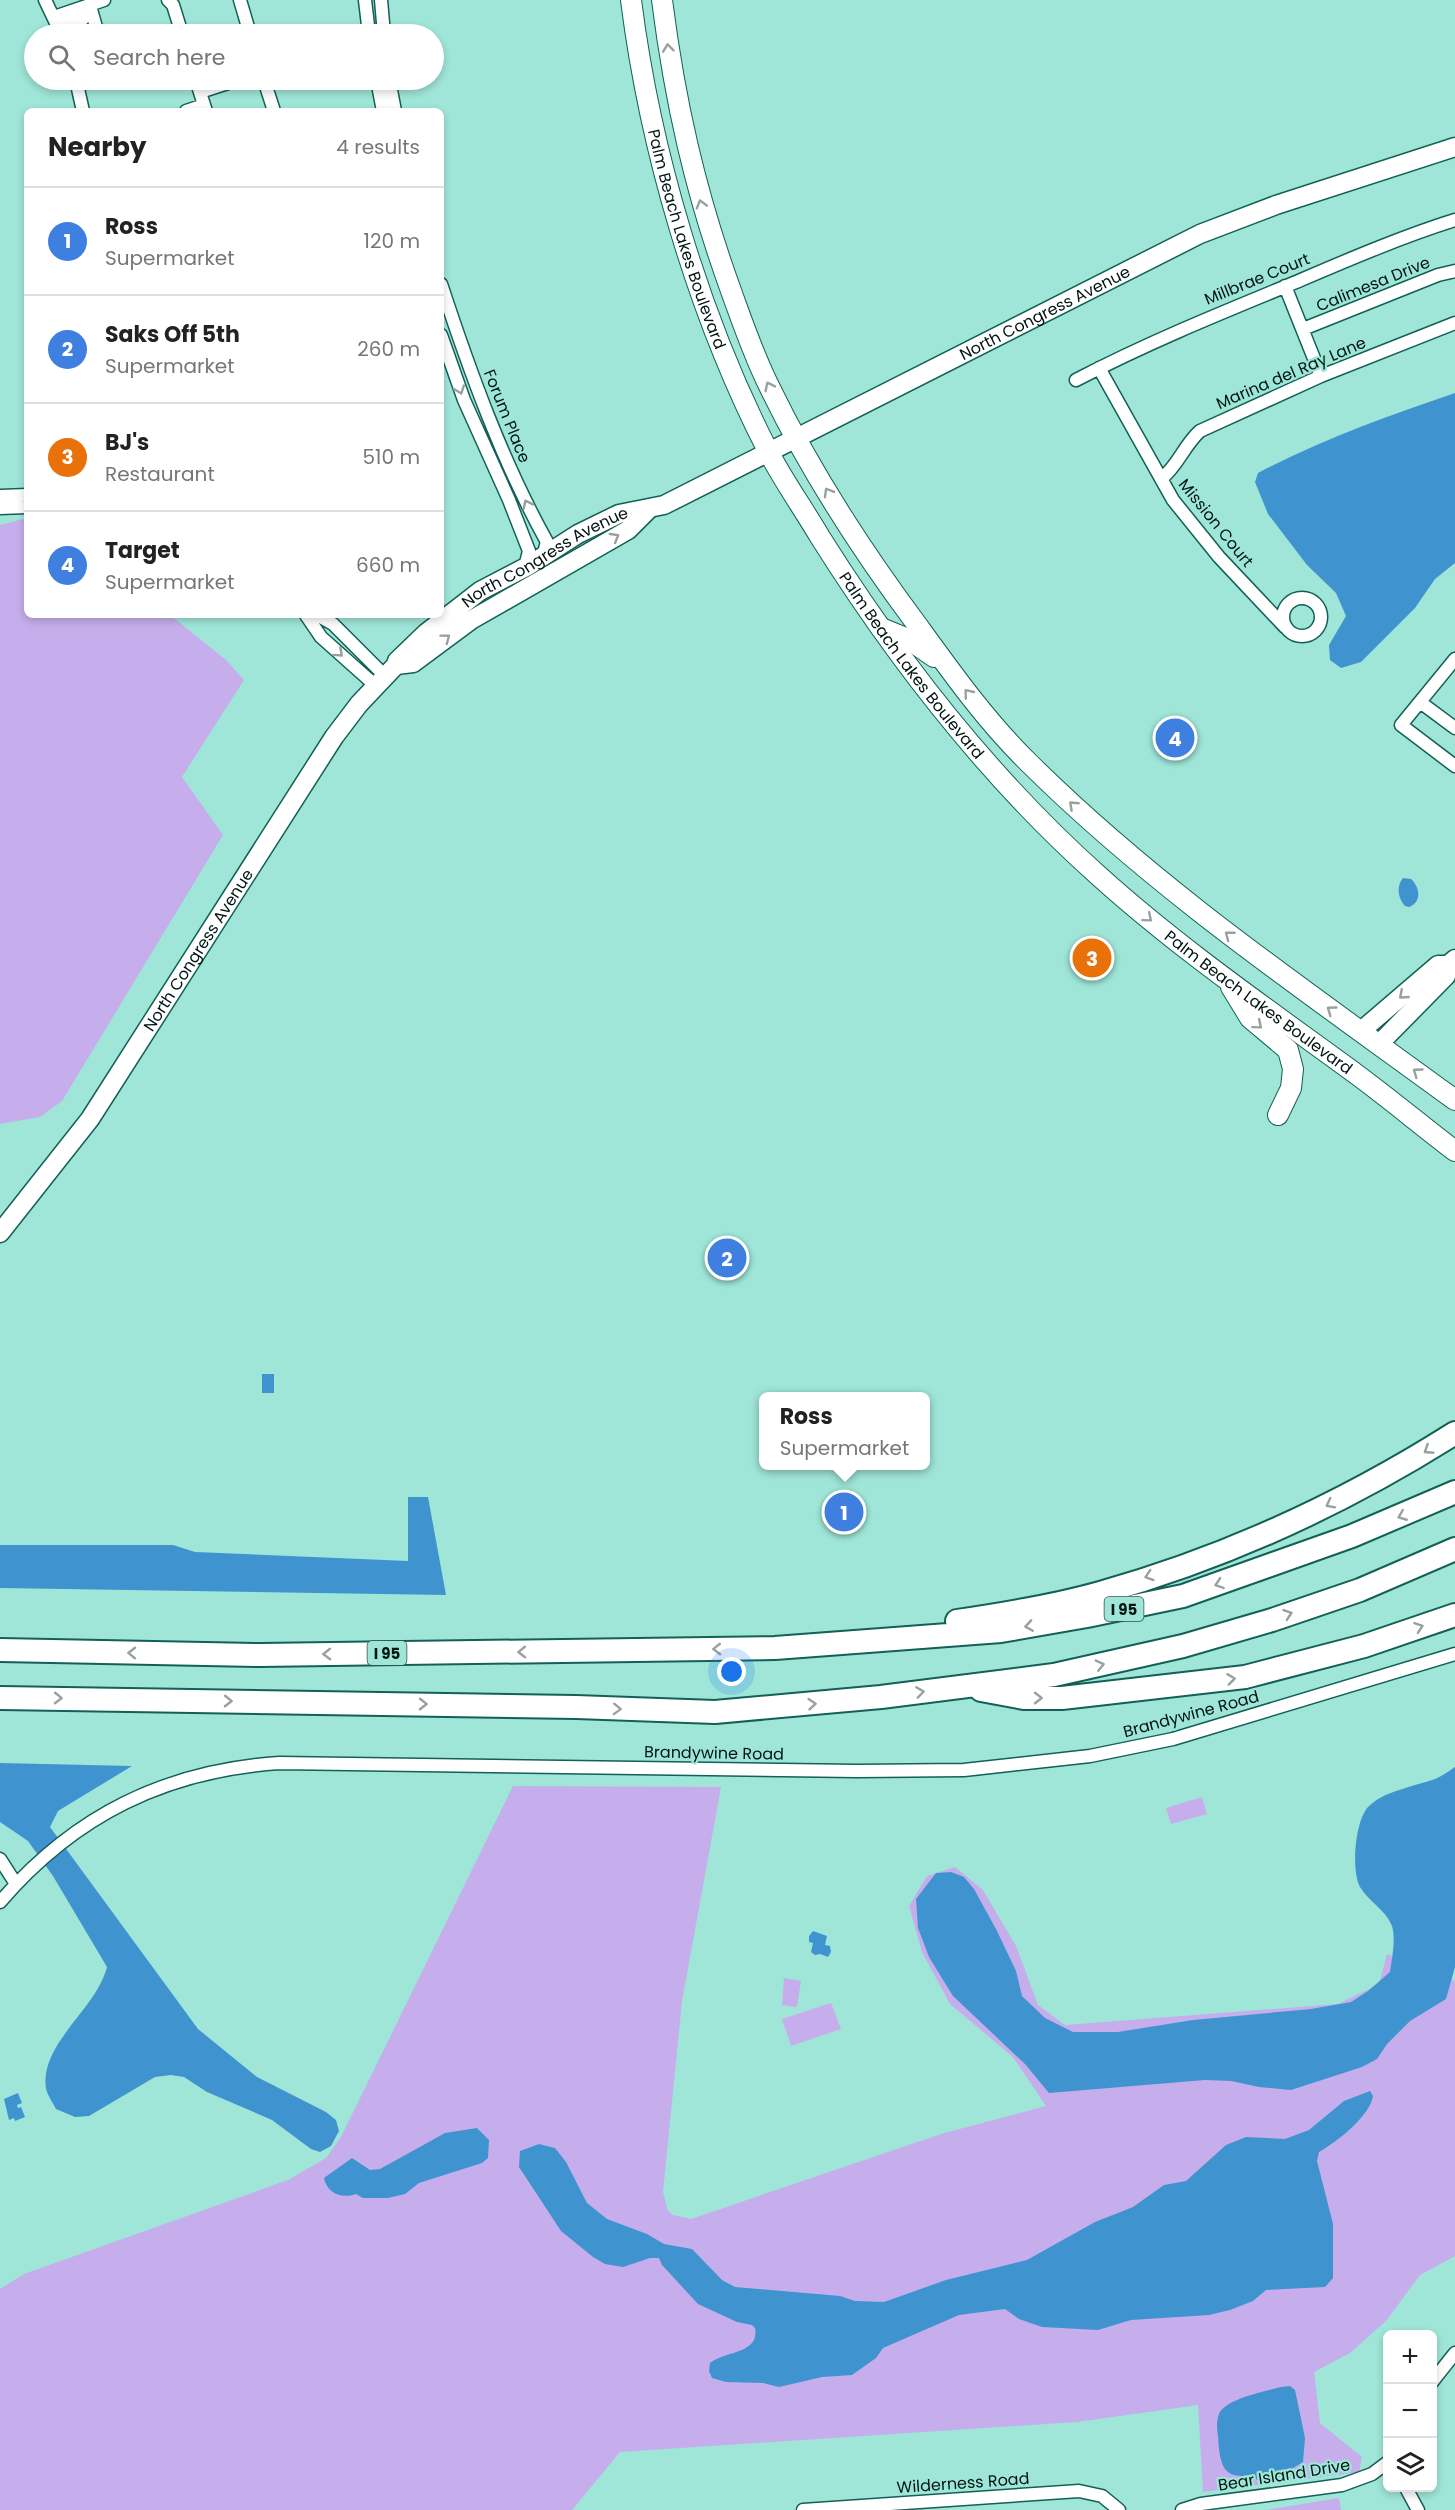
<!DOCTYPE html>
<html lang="en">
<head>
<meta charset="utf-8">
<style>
	body { margin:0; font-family:Poppins,sans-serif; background:#f6f6f6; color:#222 }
	.controls { position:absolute; right:18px; bottom:18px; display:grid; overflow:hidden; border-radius:9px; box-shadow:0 3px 9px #0003 }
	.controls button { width:54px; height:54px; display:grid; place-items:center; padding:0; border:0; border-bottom:2px solid #e0e0e0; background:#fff; color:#222; font:30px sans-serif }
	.you { position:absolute; left:732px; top:1672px; width:21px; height:21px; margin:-15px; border:4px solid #fff; border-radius:50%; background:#1a73e8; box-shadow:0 0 0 9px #1a73e833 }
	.badge { display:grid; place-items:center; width:39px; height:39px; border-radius:50%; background:#0b8043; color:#fff; font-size:20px; font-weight:700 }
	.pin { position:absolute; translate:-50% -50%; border:3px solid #fff; box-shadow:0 2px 6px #0006 }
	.popup { position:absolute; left:759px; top:1392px; width:171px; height:78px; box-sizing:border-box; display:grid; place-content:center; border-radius:9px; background:#fff; filter:drop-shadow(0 2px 4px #0005); font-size:20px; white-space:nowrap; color:#767676 }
	.popup b { font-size:22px; color:#222 }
	.popup::after { content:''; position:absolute; left:50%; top:100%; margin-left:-12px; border:12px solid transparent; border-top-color:#fff }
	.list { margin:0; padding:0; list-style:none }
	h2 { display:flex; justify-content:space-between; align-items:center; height:78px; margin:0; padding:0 24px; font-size:26px }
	h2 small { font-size:20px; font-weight:400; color:#767676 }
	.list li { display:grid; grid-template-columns:39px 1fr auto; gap:18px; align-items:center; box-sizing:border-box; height:108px; padding:0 24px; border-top:2px solid #e0e0e0 }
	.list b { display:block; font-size:22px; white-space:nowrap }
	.list p { margin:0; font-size:20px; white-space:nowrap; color:#767676 }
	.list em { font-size:20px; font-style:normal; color:#767676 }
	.icon { flex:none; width:33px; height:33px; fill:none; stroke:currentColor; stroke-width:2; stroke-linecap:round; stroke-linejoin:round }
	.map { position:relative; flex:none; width:1455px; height:2510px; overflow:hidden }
	.search { position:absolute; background:#fff; box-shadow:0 3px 9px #0003; left:24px; top:24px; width:420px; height:66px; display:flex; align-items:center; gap:15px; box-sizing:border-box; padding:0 21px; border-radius:33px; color:#767676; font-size:22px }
	.panel { position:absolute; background:#fff; box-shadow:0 3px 9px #0003; left:24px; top:108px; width:420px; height:510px; border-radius:9px }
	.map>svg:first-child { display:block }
	.green { fill:#c5aeeb }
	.water { fill:#3f94cf }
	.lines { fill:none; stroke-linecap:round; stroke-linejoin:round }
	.street-casing { stroke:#126056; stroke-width:15 }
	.secondary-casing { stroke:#126056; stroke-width:21 }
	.primary-casing { stroke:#126056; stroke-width:22 }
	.highway-casing { stroke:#126056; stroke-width:26 }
	.street { stroke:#fff; stroke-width:12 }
	.secondary { stroke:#fff; stroke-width:18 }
	.primary { stroke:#fff; stroke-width:20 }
	.highway { stroke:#fff; stroke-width:22 }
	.oneway { stroke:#99a1a0 }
	.labels { text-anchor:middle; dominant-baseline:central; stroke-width:4.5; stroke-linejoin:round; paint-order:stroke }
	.shield { fill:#9fe6d9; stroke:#30544e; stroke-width:1.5 }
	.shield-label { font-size:15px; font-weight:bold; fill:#001512 }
	.street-label { font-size:16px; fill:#001512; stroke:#9fe6d9 }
</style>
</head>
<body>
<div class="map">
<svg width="1455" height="2510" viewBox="0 0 1455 2510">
	<rect width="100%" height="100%" fill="#9fe6d9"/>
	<!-- green -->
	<path class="green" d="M 27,518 L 27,615 L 170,615 L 226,660 L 244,680 L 182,777 L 223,835 L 62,1101 L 40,1117 L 0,1124 L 0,525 Z
		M 513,1786 L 721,1787 L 682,2001 L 663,2192 L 668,2211 L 673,2215 L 691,2219 L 941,2134 L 1046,2106 L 1013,2057 L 950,2004 L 922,1952 L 909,1906 L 927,1876 L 955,1867 L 983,1890 L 1016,1946 L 1038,2005 L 1065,2025 L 1338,2004 L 1379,1984 L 1387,1954 L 1455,1981 L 1455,2256 L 1420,2275 L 1386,2321 L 1350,2353 L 1314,2372 L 1320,2423 L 1362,2457 L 1359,2472 L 1203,2492 L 1198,2405 L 1077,2422 L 620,2452 L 572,2510 L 0,2510 L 0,2289 L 24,2274 L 288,2180 L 326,2158 L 341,2137 Z
		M 1202,1797 L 1207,1814 L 1171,1824 L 1166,1808 Z
		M 784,1978 L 801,1981 L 797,2007 L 782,2005 Z
		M 831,2003 L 841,2029 L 791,2046 L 782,2019 Z
		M 1339,2498 L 1341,2510 L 1266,2510 Z"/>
	<!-- water -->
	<path class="water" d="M 1455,393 L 1455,563 L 1435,579 L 1415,608 L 1361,662 L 1341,668 L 1330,660 L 1329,645 L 1346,616 L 1336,593 L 1307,565 L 1268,514 L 1255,482 L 1258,473 C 1321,440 1387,416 1455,393 Z
		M 1403,878 L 1411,879 C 1420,887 1422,902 1409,907 L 1405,906 C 1398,898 1396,886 1403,878 Z
		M 262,1374 L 274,1374 L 274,1393 L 262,1393 Z
		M 408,1497 L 428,1497 L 446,1595 L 0,1588 L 0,1545 L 173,1545 L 195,1552 L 408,1561 Z
		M 0,1763 L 132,1766 L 58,1811 L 50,1827 L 198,2029 L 257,2077 L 326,2112 L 336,2120 L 339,2131 L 331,2146 L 320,2152 L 311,2149 L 272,2120 L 207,2092 L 184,2077 L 171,2075 L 155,2077 L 89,2116 L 75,2117 L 56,2109 C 53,2103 48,2096 46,2089 C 39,2044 96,2010 107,1967 L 53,1876 L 28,1841 L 0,1822 Z
		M 1455,1767 L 1455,1967 L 1446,1999 L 1410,2021 L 1387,2044 L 1377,2059 L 1362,2067 L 1291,2090 L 1259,2087 L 1231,2081 L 1205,2080 L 1049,2093 L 1025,2064 L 953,1996 L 929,1957 L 918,1928 L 916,1899 L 936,1873 L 951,1872 L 964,1877 L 974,1889 L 997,1931 L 1016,1971 L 1022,1996 L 1045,2018 L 1073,2032 L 1118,2032 L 1193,2020 L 1311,2009 L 1351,2002 L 1368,1991 L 1390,1972 C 1392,1958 1396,1939 1392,1926 C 1385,1909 1369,1902 1360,1887 C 1351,1871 1355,1821 1368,1807 C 1383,1791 1416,1786 1435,1779 C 1442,1776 1449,1771 1455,1767 Z
		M 813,1931 L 827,1936 L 825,1945 L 830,1946 L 831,1952 L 828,1957 L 820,1954 L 815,1955 L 811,1952 L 813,1943 L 809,1942 L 809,1936 Z
		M 1370,2091 L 1373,2096 C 1370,2116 1337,2142 1319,2152 L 1317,2161 L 1333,2224 L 1333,2278 L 1325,2287 L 1266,2290 L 1253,2301 L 1230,2310 L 1209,2315 L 1131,2320 L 1098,2330 L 1042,2327 L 1019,2319 L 1005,2309 L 959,2315 L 883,2348 L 876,2358 L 852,2375 L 822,2377 L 779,2387 L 763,2383 L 726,2382 L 712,2378 L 709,2371 L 710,2363 C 724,2351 760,2354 755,2328 L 752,2325 L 737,2322 L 698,2304 L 662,2265 L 659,2258 L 650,2258 L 623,2267 L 605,2264 L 593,2257 L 561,2231 L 519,2167 L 520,2151 L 539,2144 L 555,2148 L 566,2162 L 587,2203 L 607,2219 L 647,2234 L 664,2244 L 692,2249 L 722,2280 L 735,2287 L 840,2296 L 855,2301 L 884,2302 L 946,2280 L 1027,2260 L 1095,2222 L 1133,2207 L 1164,2185 L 1186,2181 L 1226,2145 L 1246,2137 L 1285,2139 L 1309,2130 L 1344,2101 Z
		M 18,2093 L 22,2103 L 17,2105 L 18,2108 L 21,2107 L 25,2117 L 15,2121 L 14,2118 L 9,2120 L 4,2099 Z
		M 477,2128 L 489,2140 L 488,2158 L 482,2163 L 419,2183 L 405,2194 L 388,2198 L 363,2198 L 356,2194 C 343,2199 327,2194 324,2178 L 352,2158 L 370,2170 L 380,2169 L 445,2133 Z
		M 1290,2386 L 1295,2390 L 1305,2438 L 1303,2462 L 1277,2478 L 1259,2481 C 1250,2473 1233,2480 1225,2469 C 1219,2460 1219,2447 1218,2437 C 1217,2429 1216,2422 1219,2414 C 1225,2399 1266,2391 1281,2387 Z"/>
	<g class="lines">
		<!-- street casing -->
		<g class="street-casing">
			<path id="street" d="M 45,0 L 56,23
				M 168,0 L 173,5 L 182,34
				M 240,0 L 250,34
				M 365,0 L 369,34
				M 381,0 L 384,34
				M 90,6 L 98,34
				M 54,17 L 104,0
				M 58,28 L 83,19 L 90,6
				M 76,80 L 83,111
				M 196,80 L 206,111
				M 264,80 L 274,111
				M 377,80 L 383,111
				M 389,80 L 395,111
				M 200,92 L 237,80
				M 186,111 L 204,105
				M 441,284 C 470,372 502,461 547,542 L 543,556
				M 1285,286 L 1321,376
				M 1303,329 L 1438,275 L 1455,271
				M 441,335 L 464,400 L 509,500 L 529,551 L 525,567
				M 1099,368 L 1173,500 L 1219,557 L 1285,627
				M 1076,380 C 1145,344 1216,315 1289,285 C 1343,262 1398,238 1455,220
				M 1161,479 C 1178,466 1184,445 1200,431 L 1321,376 L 1455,323
				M 0,496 L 27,495
				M 0,508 L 27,507
				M1283 617a19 19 0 1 1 38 0a19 19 0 1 1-38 0Z
				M 306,615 L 321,637 L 376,686
				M 317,615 L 333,624 L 385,676
				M 1455,659 L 1401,725 L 1455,766
				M 1420,702 L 1455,728
				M 0,1859 L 16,1884
				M 0,1902 C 75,1815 165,1771 279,1763 L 857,1771 L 964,1770 L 1090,1756 L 1173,1739 L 1455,1654
				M 1432,2382 L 1455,2353
				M 1406,2488 L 1418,2510
				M 803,2510 L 1079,2491 L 1102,2496 L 1119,2510
				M 1182,2510 L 1201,2504 L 1342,2485 L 1372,2474 L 1388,2462"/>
		</g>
		<!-- secondary casing -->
		<g class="secondary-casing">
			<g id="secondary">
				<path d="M 396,665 L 413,663 L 471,620 L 628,530 L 648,510"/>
				<path d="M 1361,1031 L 1438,965 L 1448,965"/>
				<path d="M 1379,1044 L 1446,976 L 1448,965 L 1455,959"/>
				<path id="s1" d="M 0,1233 L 90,1119 L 334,737 L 359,704 L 396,665 L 397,661 L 426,633 L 480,591 L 528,566 L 578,534 L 619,514 L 664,505 L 1200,234 L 1276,205 L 1455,147"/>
			</g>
		</g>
		<!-- primary casing -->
		<g class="primary-casing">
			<g id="primary">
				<path id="s2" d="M 631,0 C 650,150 698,314 767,449 C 782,479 803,508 820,537 C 898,661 990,779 1100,877 C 1180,949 1270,1011 1356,1074 C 1390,1099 1422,1126 1455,1151"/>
				<path d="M 662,0 C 675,102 695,191 730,288 C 742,321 753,354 769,386 C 810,471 862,551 918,626 C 952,673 987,722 1029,763 C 1158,891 1309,993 1455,1100"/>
				<path d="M 881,628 L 908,639 L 934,657"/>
				<path d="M 1231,987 L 1250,1018 L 1288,1050 L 1293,1069 L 1291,1088 L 1278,1115"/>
			</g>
		</g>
		<!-- highway casing -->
		<g class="highway-casing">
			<path id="highway" d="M 957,1621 C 1005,1614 1054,1606 1100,1593 C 1225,1558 1346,1502 1455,1433
				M 0,1650 L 260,1655 L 775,1648 L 1001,1631 L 1087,1616 L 1183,1596 L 1352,1536 L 1455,1492
				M 981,1690 L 1024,1698 L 1062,1698 L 1245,1677 L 1364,1646 L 1455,1615
				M 0,1698 L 576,1707 L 715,1712 L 881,1697 L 1054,1675 L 1183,1646 L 1272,1620 L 1360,1590 L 1455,1549"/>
		</g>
		<!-- street -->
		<use href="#street" class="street"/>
		<!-- secondary -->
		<use href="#secondary" class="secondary"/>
		<!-- primary -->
		<use href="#primary" class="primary"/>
		<!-- highway -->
		<use href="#highway" class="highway"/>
	</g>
	<!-- one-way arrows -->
	<defs><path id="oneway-chevron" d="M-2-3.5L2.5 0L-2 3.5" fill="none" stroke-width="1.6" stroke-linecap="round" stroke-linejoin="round" transform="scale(1.5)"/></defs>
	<g class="oneway">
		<use href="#oneway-chevron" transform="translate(668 48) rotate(-97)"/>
		<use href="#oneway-chevron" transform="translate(701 204) rotate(-106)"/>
		<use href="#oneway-chevron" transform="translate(769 386) rotate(-116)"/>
		<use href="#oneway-chevron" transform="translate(460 390) rotate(70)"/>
		<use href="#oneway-chevron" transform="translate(828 492) rotate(-120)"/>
		<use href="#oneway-chevron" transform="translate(527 504) rotate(-116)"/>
		<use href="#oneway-chevron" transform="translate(615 537) rotate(-30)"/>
		<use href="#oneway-chevron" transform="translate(446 638) rotate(-37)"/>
		<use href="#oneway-chevron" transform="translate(339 653) rotate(42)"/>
		<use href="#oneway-chevron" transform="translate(968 693) rotate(-129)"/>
		<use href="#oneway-chevron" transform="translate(1073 805) rotate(-137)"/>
		<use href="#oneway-chevron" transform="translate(1148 918) rotate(40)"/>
		<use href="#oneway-chevron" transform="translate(1229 935) rotate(-142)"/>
		<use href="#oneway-chevron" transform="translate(1403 995) rotate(139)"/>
		<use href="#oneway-chevron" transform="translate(1331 1010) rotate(-144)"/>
		<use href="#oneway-chevron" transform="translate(1258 1025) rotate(40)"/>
		<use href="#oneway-chevron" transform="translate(1417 1072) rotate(-144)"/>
		<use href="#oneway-chevron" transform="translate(1428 1450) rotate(147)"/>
		<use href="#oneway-chevron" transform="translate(1330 1504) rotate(153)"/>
		<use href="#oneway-chevron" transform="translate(1402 1516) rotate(158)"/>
		<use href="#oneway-chevron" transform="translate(1149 1576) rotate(162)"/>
		<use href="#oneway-chevron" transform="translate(1219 1584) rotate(161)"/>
		<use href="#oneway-chevron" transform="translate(1288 1614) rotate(-19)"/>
		<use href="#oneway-chevron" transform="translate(1029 1626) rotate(171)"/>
		<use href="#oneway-chevron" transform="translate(1419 1627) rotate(-19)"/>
		<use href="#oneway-chevron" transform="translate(717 1649) rotate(179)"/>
		<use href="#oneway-chevron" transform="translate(522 1652) rotate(179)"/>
		<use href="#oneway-chevron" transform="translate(132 1653) rotate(-179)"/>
		<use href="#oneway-chevron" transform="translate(327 1654) rotate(179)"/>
		<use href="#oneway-chevron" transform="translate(1100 1665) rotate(-13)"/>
		<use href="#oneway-chevron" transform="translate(1231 1679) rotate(-7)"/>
		<use href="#oneway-chevron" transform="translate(920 1692) rotate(-8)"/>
		<use href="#oneway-chevron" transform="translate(58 1698) rotate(1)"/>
		<use href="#oneway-chevron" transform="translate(1038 1698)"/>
		<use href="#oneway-chevron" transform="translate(228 1701) rotate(1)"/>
		<use href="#oneway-chevron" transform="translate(423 1704) rotate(1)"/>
		<use href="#oneway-chevron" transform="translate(812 1704) rotate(-5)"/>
		<use href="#oneway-chevron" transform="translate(617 1709) rotate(2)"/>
	</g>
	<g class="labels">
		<!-- shield labels -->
		<g class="shield">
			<rect x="1104.5" y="1597" width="39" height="24" rx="4.5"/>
			<rect x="367.5" y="1641" width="39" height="24" rx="4.5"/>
		</g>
		<g class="shield-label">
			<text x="1124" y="1609">I 95</text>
			<text x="387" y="1653">I 95</text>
		</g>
		<!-- street labels -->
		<g class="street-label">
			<text stroke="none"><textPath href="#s2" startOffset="246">Palm Beach Lakes Boulevard</textPath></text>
			<text transform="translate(1257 279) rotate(-22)">Millbrae Court</text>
			<text transform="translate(1373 284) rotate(-22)">Calimesa Drive</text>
			<text stroke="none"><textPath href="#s1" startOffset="1438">North Congress Avenue</textPath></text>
			<text transform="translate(1291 373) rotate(-23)">Marina del Ray Lane</text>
			<text transform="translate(507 416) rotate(68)">Forum Place</text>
			<text transform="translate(1216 523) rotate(51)">Mission Court</text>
			<text stroke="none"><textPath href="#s1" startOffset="880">North Congress Avenue</textPath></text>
			<text stroke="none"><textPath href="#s2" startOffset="732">Palm Beach Lakes Boulevard</textPath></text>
			<text stroke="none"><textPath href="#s1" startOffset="346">North Congress Avenue</textPath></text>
			<text stroke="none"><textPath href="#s2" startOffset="1218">Palm Beach Lakes Boulevard</textPath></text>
			<text transform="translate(1191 1714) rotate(-15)">Brandywine Road</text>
			<text transform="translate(714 1753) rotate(1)">Brandywine Road</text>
			<text transform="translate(1284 2475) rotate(-9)">Bear Island Drive</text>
			<text transform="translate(963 2483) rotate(-4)">Wilderness Road</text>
		</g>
	</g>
</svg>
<div class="controls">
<button>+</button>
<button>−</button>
<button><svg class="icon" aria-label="layers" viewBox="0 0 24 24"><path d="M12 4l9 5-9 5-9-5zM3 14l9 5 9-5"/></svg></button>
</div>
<div class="you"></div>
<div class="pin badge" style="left:844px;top:1512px;background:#3f7fe0">1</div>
<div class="popup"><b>Ross</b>Supermarket</div>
<div class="pin badge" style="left:727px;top:1258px;background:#3f7fe0">2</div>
<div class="pin badge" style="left:1092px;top:958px;background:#e8710a">3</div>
<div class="pin badge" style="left:1175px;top:738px;background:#3f7fe0">4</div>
<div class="search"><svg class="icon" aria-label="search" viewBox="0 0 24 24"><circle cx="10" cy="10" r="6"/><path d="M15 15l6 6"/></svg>Search here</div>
<section class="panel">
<h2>Nearby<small>4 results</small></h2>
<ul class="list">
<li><span class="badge" style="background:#3f7fe0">1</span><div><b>Ross</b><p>Supermarket</p></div><em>120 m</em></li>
<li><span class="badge" style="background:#3f7fe0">2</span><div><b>Saks Off 5th</b><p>Supermarket</p></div><em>260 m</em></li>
<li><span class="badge" style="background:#e8710a">3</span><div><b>BJ's</b><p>Restaurant</p></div><em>510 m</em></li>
<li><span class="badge" style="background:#3f7fe0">4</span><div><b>Target</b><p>Supermarket</p></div><em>660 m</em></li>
</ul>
</section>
</div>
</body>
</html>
